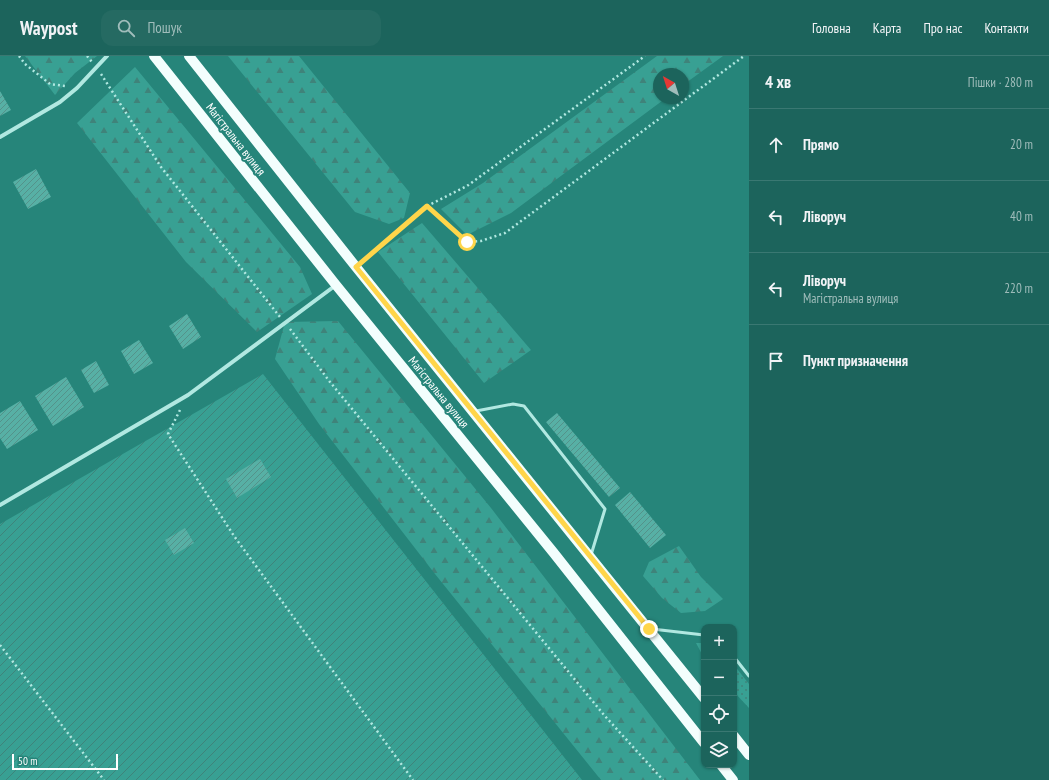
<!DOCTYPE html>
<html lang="uk">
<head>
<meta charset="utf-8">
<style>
	body { margin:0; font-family:"PT Sans Narrow",sans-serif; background:#256a62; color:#f1f3f6 }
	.controls { position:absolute; right:12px; bottom:12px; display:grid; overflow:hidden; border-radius:8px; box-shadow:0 1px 3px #0004 }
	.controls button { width:36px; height:36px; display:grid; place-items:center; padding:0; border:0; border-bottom:1px solid #3a7872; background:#1c645c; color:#f1f3f6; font:20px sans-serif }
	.compass { position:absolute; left:653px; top:12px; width:36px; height:36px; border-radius:50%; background:#1c645c; box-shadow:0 1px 3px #0004; rotate:321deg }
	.scale { position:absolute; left:12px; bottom:10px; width:106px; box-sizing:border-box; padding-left:4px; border:2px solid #fff; border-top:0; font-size:11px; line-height:14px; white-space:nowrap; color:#fff; -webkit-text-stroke:3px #26857a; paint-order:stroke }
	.stop { position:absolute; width:12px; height:12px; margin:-9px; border:3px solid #ffd54a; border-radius:50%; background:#fff }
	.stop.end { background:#ffd54a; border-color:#fff; box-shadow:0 1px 4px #0008 }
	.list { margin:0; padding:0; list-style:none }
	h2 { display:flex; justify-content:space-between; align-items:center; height:52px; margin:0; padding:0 16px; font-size:17px }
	h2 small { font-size:13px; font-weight:400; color:#a0bdbb }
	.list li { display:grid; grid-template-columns:26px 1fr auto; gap:12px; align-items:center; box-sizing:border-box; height:72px; padding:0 16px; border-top:1px solid #3a7872 }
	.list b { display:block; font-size:15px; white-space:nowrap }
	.list p { margin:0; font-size:13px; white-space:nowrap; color:#a0bdbb }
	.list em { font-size:13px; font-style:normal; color:#a0bdbb }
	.icon { flex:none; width:22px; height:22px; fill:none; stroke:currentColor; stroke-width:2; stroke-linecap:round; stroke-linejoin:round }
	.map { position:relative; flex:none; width:749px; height:724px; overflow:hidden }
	header { display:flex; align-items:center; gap:24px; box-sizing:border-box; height:56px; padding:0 20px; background:#1c645c; border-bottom:1px solid #3a7872 }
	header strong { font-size:19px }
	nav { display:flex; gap:22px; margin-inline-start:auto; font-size:14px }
	.search { width:280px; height:36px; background:#256a62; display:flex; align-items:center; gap:10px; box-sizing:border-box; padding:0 14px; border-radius:12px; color:#a0bdbb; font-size:15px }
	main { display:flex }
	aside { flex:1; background:#1c645c }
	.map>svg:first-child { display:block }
	.grass { fill:url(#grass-dots) }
	.forest { fill:url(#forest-firs) }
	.garden { fill:url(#garden-furrows) }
	.building { fill:url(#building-hatch) }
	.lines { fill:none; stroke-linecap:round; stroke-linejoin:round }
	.path { stroke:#b1e8e1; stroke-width:2.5; stroke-dasharray:2 3; stroke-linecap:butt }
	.service { stroke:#b1e8e1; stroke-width:3 }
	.minor { stroke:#b1e8e1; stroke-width:4 }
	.primary { stroke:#f3fefd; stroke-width:10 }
	.route { stroke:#ffd54a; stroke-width:5 }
	.labels { text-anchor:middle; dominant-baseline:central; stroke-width:4; stroke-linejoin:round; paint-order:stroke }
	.street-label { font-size:12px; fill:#fff; stroke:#26857a }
</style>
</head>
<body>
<header>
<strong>Waypost</strong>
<div class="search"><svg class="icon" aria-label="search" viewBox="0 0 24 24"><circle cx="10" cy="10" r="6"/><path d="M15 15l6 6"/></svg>Пошук</div>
<nav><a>Головна</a><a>Карта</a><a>Про нас</a><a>Контакти</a></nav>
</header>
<main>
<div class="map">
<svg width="749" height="724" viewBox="0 0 749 724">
	<defs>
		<pattern id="grass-dots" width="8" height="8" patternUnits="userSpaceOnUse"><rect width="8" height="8" fill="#38a093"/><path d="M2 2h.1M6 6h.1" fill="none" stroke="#3f837a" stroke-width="1.8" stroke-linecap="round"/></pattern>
		<pattern id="forest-firs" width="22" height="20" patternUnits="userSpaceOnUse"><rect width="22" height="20" fill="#38a093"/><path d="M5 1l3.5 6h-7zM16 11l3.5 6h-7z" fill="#3f837a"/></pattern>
		<pattern id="garden-furrows" width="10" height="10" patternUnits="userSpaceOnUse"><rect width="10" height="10" fill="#38a093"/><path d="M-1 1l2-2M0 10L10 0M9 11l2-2" fill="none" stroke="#3f837a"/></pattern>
		<pattern id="building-hatch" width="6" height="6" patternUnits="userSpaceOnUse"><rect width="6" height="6" fill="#57b0a5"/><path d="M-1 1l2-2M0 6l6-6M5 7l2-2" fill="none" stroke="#54928a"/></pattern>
	</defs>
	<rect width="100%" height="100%" fill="#26857a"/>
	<!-- grass -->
	<path class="grass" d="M 696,587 L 704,587 L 704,602 Z
		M 734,609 L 749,628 L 749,652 L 734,636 Z"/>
	<!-- forest -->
	<path class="forest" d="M 25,0 L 97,0 L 75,17 L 55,39 Z
		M 228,0 L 299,0 L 410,137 L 404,162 L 389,168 L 355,156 Z
		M 657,0 L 723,0 L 683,29 L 683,18 L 659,18 L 659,42 L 666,42 L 511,157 L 467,179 L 441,153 L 483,127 Z
		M 135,11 L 300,211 L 312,238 L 257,276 L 186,206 L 77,67 Z
		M 422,167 L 531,294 L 484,327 L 378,196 Z
		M 338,265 L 491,452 L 700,724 L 601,724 L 435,518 L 319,368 L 275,303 L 285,266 Z
		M 679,490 L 701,521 L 723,543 L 705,555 L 681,557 L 662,542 L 643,520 L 649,506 Z"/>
	<!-- garden -->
	<path class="garden" d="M 263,318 L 582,724 L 0,724 L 0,468 Z"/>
	<!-- building -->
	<path class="building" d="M 0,35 L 11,54 L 0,60 Z
		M 36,113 L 51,141 L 28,153 L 13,126 Z
		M 187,258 L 201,281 L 183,293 L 169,270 Z
		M 139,284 L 153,307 L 134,318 L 121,295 Z
		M 96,305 L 109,329 L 94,337 L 81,314 Z
		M 66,321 L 84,351 L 53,370 L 35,340 Z
		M 20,345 L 38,374 L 7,393 L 0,382 L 0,357 Z
		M 557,357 L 620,432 L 609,441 L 546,366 Z
		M 260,403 L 271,421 L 237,442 L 226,423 Z
		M 630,436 L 666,479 L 650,492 L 615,449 Z
		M 185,472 L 194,487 L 174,499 L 165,484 Z"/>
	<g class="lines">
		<!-- path -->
		<path class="path" d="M 19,0 L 25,8 L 50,28 L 65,30
			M 87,0 L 92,6
			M 101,18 L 161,111 L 280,261
			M 427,150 L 467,130 L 645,0
			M 364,204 L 427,150 L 467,186 L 481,185 L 505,177 L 744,0
			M 290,273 L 330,326 L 604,659 L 663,724
			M 180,354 L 168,378 L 234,480 L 413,724
			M 0,589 L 104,724"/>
		<!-- service -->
		<path class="service" d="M 476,355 L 513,348 L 524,350 L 605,453 L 591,499
			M 652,573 L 704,579
			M 734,601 L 749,620"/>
		<!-- minor -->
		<path class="minor" d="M 0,81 L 60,46 L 77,32 L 107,0
			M 0,449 L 188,339 L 336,229"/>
		<!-- primary -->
		<path class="primary" d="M 154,0 L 336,229 L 553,496 L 704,687
			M 189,0 L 356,211 L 704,642
			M 734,680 L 749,699
			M 721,709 L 733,724"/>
	</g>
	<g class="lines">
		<!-- route -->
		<path class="route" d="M 467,186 L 427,150 L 356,211 L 649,573"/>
	</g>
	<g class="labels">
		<!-- street labels -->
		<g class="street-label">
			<text transform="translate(236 83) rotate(52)">Магістральна вулиця</text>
			<text transform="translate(439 336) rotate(51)">Магістральна вулиця</text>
		</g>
	</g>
</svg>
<div class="controls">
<button>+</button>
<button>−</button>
<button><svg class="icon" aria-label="locate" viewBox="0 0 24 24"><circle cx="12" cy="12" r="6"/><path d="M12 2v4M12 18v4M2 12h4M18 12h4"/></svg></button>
<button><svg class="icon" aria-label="layers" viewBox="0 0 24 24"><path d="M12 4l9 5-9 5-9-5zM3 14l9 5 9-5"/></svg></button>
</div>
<svg class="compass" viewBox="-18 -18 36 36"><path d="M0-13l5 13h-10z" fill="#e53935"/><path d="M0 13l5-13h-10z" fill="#a0bdbb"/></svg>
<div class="scale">50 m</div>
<div class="stop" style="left:467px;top:186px"></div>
<div class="stop end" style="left:649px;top:573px"></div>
</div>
<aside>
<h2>4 хв<small>Пішки · 280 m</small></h2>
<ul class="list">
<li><svg class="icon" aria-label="ahead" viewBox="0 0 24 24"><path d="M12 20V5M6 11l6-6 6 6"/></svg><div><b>Прямо</b></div><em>20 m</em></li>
<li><svg class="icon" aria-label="left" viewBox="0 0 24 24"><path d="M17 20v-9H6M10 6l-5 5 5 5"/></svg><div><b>Ліворуч</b></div><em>40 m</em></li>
<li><svg class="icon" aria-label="left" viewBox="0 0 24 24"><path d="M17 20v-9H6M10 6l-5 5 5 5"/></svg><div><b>Ліворуч</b><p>Магістральна вулиця</p></div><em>220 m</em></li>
<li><svg class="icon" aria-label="arrive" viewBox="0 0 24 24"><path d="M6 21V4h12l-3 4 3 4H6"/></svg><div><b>Пункт призначення</b></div></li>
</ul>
</aside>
</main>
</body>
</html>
